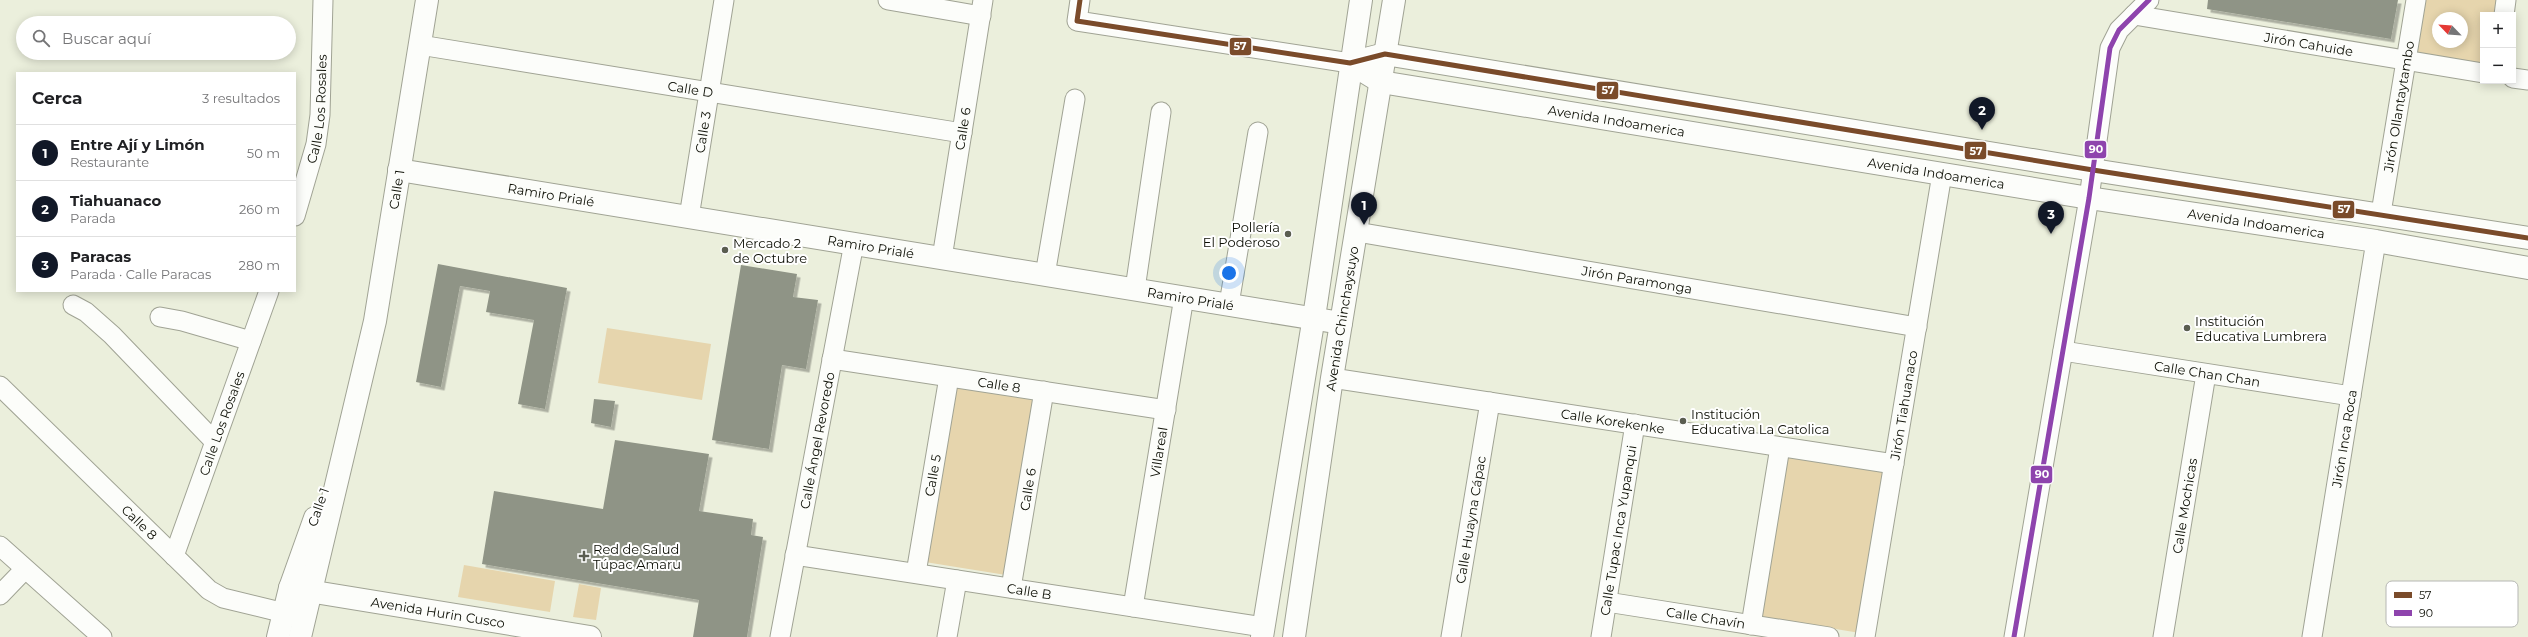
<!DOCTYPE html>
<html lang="es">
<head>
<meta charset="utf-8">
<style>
	body { margin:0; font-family:Montserrat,sans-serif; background:#f6f6f6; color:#202124 }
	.controls { position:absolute; right:12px; top:12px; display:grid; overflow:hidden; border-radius:0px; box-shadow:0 2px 10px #0003 }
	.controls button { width:36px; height:36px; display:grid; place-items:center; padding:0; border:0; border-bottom:1px solid #e0e0e0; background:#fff; color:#202124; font:20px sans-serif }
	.compass { position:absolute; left:2432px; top:12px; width:36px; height:36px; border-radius:50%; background:#fff; box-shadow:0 2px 10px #0003; rotate:295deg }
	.you { position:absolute; left:1229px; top:273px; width:14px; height:14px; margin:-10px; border:3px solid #fff; border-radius:50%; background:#1a73e8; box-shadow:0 0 0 6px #1a73e833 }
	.badge { display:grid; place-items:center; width:26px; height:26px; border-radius:50%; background:#111827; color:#fff; font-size:13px; font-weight:700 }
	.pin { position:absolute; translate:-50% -33px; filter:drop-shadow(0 1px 2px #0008) }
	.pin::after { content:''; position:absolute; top:21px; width:14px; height:12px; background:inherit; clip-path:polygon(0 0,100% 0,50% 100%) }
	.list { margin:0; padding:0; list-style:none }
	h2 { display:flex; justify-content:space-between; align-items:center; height:52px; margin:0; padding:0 16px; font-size:17px }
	h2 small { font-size:13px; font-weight:400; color:#757577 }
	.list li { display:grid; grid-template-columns:26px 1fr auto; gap:12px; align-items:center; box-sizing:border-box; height:56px; padding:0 16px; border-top:1px solid #e0e0e0 }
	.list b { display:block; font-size:15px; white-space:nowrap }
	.list p { margin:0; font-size:13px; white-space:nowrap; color:#757577 }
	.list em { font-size:13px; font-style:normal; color:#757577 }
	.icon { flex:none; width:22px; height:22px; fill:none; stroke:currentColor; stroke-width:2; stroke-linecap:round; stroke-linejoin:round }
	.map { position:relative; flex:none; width:2528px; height:637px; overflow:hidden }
	.search { position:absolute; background:#fff; box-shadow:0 2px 10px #0003; left:16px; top:16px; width:280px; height:44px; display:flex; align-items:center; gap:10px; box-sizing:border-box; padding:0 14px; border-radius:22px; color:#757577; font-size:15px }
	.panel { position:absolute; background:#fff; box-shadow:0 2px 10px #0003; left:16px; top:72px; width:280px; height:220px; border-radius:0px }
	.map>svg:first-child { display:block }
	.green { fill:#e6d5ad; fill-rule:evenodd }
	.building { fill:#8f9486; filter:url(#shadow) }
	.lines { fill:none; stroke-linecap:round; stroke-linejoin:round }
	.minor-casing { stroke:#a0a394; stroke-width:21 }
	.tertiary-casing { stroke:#a0a394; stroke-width:24 }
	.secondary-casing { stroke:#a0a394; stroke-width:24 }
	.minor { stroke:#fcfdfa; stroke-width:19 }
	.tertiary { stroke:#fcfdfa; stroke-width:22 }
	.secondary { stroke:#fcfdfa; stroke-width:22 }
	.bus-1-casing { stroke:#fff; stroke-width:8 }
	.bus-2-casing { stroke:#fff; stroke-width:8 }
	.bus-1 { stroke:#7a4b2a; stroke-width:5 }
	.bus-2 { stroke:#8e44ad; stroke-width:5 }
	.poi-dot { fill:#5a5d50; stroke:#fff; stroke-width:1.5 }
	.labels { text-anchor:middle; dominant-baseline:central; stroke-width:4; stroke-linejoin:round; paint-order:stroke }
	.street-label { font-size:13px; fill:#0c0e04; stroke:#fff }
	.poi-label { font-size:13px; fill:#0c0e04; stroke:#fff; text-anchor:start }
	.key { fill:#fff; stroke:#b6b7b4; stroke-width:1 }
	.key-label { font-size:11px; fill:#0c0e04 }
	.line-badge { stroke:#fff; stroke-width:1.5 }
	.badge-label { font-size:11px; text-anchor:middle; font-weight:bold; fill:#fff }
</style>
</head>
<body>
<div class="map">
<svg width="2528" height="637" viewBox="0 0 2528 637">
	<defs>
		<filter id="shadow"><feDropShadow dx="3.5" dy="3.5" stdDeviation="0" flood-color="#0004"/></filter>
	</defs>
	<rect width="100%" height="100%" fill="#ebefdc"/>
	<!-- green -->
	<path class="green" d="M 2422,0 L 2500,0 L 2497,15 L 2483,15 L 2483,68 L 2413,56 ZM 2438,18 L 2462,18 L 2462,42 L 2438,42 Z
		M 607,328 L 711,344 L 702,400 L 598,383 Z
		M 954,387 L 1035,399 L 1006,575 L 925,562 Z
		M 1783,454 L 1887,472 L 1860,633 L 1756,616 Z
		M 464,565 L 555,581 L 550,612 L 458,597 Z
		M 579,584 L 601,588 L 596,620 L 573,617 Z"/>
	<!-- building -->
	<path class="building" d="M 2208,0 L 2398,0 L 2391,39 L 2207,9 Z
		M 438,264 L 567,288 L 545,409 L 518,404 L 534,320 L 486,312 L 490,291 L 460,286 L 441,387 L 416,382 Z
		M 741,265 L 797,274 L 793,297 L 818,300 L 806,369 L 782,365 L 769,449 L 712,440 Z
		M 594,399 L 615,401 L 611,427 L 591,423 Z
		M 615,440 L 709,454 L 699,511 L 753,519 L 751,535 L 763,537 L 747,637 L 693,637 L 699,600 L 482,564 L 494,491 L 603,509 Z"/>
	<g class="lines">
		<!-- minor casing -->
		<g class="minor-casing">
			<g id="minor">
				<path d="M 888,0 L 981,16"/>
				<path d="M 1080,0 L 1077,21 L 1350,63"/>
				<path id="s1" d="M 2134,15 L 2483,73"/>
				<path d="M 2504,15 L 2506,0"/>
				<path id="s2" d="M 420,45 L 962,133"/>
				<path d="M 2513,78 L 2528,80"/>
				<path id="s3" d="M 2381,213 L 2416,0"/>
				<path id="s4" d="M 295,216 L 316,144 L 320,115 L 323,0"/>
				<path id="s5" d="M 689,217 L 724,0"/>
				<path id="s6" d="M 1357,232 L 1917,327"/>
				<path id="s7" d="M 942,258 L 983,0"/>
				<path d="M 1045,275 L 1075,99"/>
				<path d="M 1135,289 L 1161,112"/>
				<path d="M 1229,304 L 1258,132"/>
				<path d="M 73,305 L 86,312 L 112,335 L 214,441"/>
				<path d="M 160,317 L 182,321 L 251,341"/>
				<path id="s8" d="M 2063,351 L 2351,396"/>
				<path id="s9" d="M 832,359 L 1166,410"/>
				<path id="s10" d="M 1332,378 L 1894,464"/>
				<path id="s11" d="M 0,386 L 209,590 L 223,598 L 297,616"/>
				<path d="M 0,546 L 102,637"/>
				<path id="s12" d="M 795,555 L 1263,627"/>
				<path id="s13" d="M 174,556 L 269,291"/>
				<path id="s14" d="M 916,573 L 949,377"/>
				<path id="s15" d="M 1011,588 L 1044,391"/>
				<path d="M 0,595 L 25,569"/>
				<path id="s16" d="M 1607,602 L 1829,637"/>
				<path id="s17" d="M 1133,607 L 1184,297"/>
				<path d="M 1751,625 L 1780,447"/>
				<path id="s18" d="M 780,637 L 854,243"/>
				<path d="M 947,637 L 957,580"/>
				<path id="s19" d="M 1451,637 L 1490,402"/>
				<path id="s20" d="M 1601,637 L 1635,424"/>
				<path id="s21" d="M 1865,637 L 1942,174"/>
				<path d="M 2014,637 L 2089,198 L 2110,48 L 2119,30 L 2149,0"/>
				<path id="s22" d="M 2163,637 L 2206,374"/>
				<path id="s23" d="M 2312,637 L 2376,241"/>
			</g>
		</g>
		<!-- tertiary casing -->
		<g class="tertiary-casing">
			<g id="tertiary">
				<path id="s24" d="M 1350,63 L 1381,82 L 2089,198 L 2376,241 L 2528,268"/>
				<path d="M 1350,63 L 1385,54 L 2093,170 L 2528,238"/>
				<path id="s25" d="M 399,170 L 1341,323"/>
				<path id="s26" d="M 290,588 L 590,637"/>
				<path d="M 278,637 L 290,588 L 315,518"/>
				<path id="s27" d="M 300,637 L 375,321 L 427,0"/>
			</g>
		</g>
		<!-- secondary casing -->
		<g class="secondary-casing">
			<g id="secondary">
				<path d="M 1262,637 L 1316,304 L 1361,0"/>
				<path id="s28" d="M 1294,637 L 1332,378 L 1394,0"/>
			</g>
		</g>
		<!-- minor -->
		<use href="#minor" class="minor"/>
		<!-- tertiary -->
		<use href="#tertiary" class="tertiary"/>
		<!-- secondary -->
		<use href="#secondary" class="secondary"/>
		<!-- bus-1 casing -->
		<g class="bus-1-casing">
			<path id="bus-1" d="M 1080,0 L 1077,21 L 1350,63 L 1385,54 L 2093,170 L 2528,238"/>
		</g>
		<!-- bus-2 casing -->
		<g class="bus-2-casing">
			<path id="bus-2" d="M 2014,637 L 2089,198 L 2110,48 L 2119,30 L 2149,0"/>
		</g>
		<!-- bus-1 -->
		<use href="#bus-1" class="bus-1"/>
		<!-- bus-2 -->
		<use href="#bus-2" class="bus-2"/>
	</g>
	<!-- markers -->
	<g class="poi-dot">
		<circle cx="1288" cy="234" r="4"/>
		<circle cx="725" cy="250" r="4"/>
		<circle cx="2187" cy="328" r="4"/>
		<circle cx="1683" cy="421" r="4"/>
		<path d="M582 550h4v4h4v4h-4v4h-4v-4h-4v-4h4z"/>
	</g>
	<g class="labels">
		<!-- street labels -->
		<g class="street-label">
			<text stroke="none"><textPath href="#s1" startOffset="177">Jirón Cahuide</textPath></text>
			<text stroke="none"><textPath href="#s2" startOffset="274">Calle D</textPath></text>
			<text stroke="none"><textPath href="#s3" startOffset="108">Jirón Ollantaytambo</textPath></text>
			<text stroke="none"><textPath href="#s4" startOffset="110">Calle Los Rosales</textPath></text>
			<text stroke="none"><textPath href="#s24" startOffset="275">Avenida Indoamerica</textPath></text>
			<text stroke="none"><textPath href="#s7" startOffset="131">Calle 6</textPath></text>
			<text stroke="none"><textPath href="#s5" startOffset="86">Calle 3</textPath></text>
			<text stroke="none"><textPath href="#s24" startOffset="599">Avenida Indoamerica</textPath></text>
			<text stroke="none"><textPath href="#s27" startOffset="458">Calle 1</textPath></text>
			<text stroke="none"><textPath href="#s25" startOffset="154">Ramiro Prialé</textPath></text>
			<text stroke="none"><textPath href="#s24" startOffset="923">Avenida Indoamerica</textPath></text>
			<text stroke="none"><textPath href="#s25" startOffset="478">Ramiro Prialé</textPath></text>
			<text stroke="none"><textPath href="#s6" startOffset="284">Jirón Paramonga</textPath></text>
			<text stroke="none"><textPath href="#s25" startOffset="802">Ramiro Prialé</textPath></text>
			<text stroke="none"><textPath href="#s28" startOffset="322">Avenida Chinchaysuyo</textPath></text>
			<text stroke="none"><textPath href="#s8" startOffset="146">Calle Chan Chan</textPath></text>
			<text stroke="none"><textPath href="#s9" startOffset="169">Calle 8</textPath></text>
			<text stroke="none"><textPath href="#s21" startOffset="235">Jirón Tiahuanaco</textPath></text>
			<text stroke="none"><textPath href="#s10" startOffset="284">Calle Korekenke</textPath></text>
			<text stroke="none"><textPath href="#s13" startOffset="141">Calle Los Rosales</textPath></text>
			<text stroke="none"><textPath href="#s23" startOffset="201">Jirón Inca Roca</textPath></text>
			<text stroke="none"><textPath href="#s18" startOffset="200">Calle Ángel Revoredo</textPath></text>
			<text stroke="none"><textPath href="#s17" startOffset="157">Villareal</textPath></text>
			<text stroke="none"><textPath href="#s14" startOffset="99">Calle 5</textPath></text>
			<text stroke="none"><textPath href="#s15" startOffset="100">Calle 6</textPath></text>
			<text stroke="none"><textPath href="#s22" startOffset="133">Calle Mochicas</textPath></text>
			<text transform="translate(318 507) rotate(-71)">Calle 1</text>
			<text stroke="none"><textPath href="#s19" startOffset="119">Calle Huayna Cápac</textPath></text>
			<text stroke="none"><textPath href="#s11" startOffset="195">Calle 8</textPath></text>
			<text stroke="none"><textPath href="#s20" startOffset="108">Calle Tupac Inca Yupanqui</textPath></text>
			<text stroke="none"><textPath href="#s12" startOffset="237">Calle B</textPath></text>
			<text stroke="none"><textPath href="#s26" startOffset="150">Avenida Hurin Cusco</textPath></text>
			<text stroke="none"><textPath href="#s16" startOffset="100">Calle Chavín</textPath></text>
		</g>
		<!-- poi labels -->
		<g class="poi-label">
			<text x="1280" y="227" text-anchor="end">Pollería<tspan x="1280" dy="15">El Poderoso</tspan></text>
			<text x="733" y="243">Mercado 2<tspan x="733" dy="15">de Octubre</tspan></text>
			<text x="2195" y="321">Institución<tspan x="2195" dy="15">Educativa Lumbrera</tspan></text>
			<text x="1691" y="414">Institución<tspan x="1691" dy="15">Educativa La Catolica</tspan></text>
			<text x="593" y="549">Red de Salud<tspan x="593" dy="15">Túpac Amaru</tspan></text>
		</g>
	</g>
	<!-- legend -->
	<rect x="2386" y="581" width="132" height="46" rx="6" class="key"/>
	<rect x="2394" y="592" width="18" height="6" fill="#7a4b2a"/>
	<rect x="2394" y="610" width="18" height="6" fill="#8e44ad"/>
	<g class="key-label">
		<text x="2419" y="599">57</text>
		<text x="2419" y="617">90</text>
	</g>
	<g class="line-badge">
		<rect x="1229" y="37" width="23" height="19" rx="4" fill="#7a4b2a"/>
		<rect x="1596" y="81" width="23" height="19" rx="4" fill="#7a4b2a"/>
		<rect x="2084" y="140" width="23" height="19" rx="4" fill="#8e44ad"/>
		<rect x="1964" y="141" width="23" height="19" rx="4" fill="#7a4b2a"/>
		<rect x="2332" y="200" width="23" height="19" rx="4" fill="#7a4b2a"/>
		<rect x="2030" y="465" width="23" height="19" rx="4" fill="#8e44ad"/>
	</g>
	<g class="badge-label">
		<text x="1240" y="50">57</text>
		<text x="1608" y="94">57</text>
		<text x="2096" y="153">90</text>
		<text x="1976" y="155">57</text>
		<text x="2344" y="213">57</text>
		<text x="2042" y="478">90</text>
	</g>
</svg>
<div class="controls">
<button>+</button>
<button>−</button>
</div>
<svg class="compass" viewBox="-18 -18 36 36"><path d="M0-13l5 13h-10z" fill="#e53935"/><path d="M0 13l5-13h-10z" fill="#757577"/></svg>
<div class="you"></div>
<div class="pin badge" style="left:1364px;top:225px">1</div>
<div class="pin badge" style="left:1982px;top:130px">2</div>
<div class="pin badge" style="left:2051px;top:234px">3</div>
<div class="search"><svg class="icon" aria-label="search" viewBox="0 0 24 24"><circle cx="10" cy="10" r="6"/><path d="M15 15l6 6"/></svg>Buscar aquí</div>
<section class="panel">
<h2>Cerca<small>3 resultados</small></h2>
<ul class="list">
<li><span class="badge">1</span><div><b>Entre Ají y Limón</b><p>Restaurante</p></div><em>50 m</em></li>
<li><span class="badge">2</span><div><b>Tiahuanaco</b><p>Parada</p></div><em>260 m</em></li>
<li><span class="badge">3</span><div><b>Paracas</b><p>Parada · Calle Paracas</p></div><em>280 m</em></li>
</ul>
</section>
</div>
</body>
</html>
